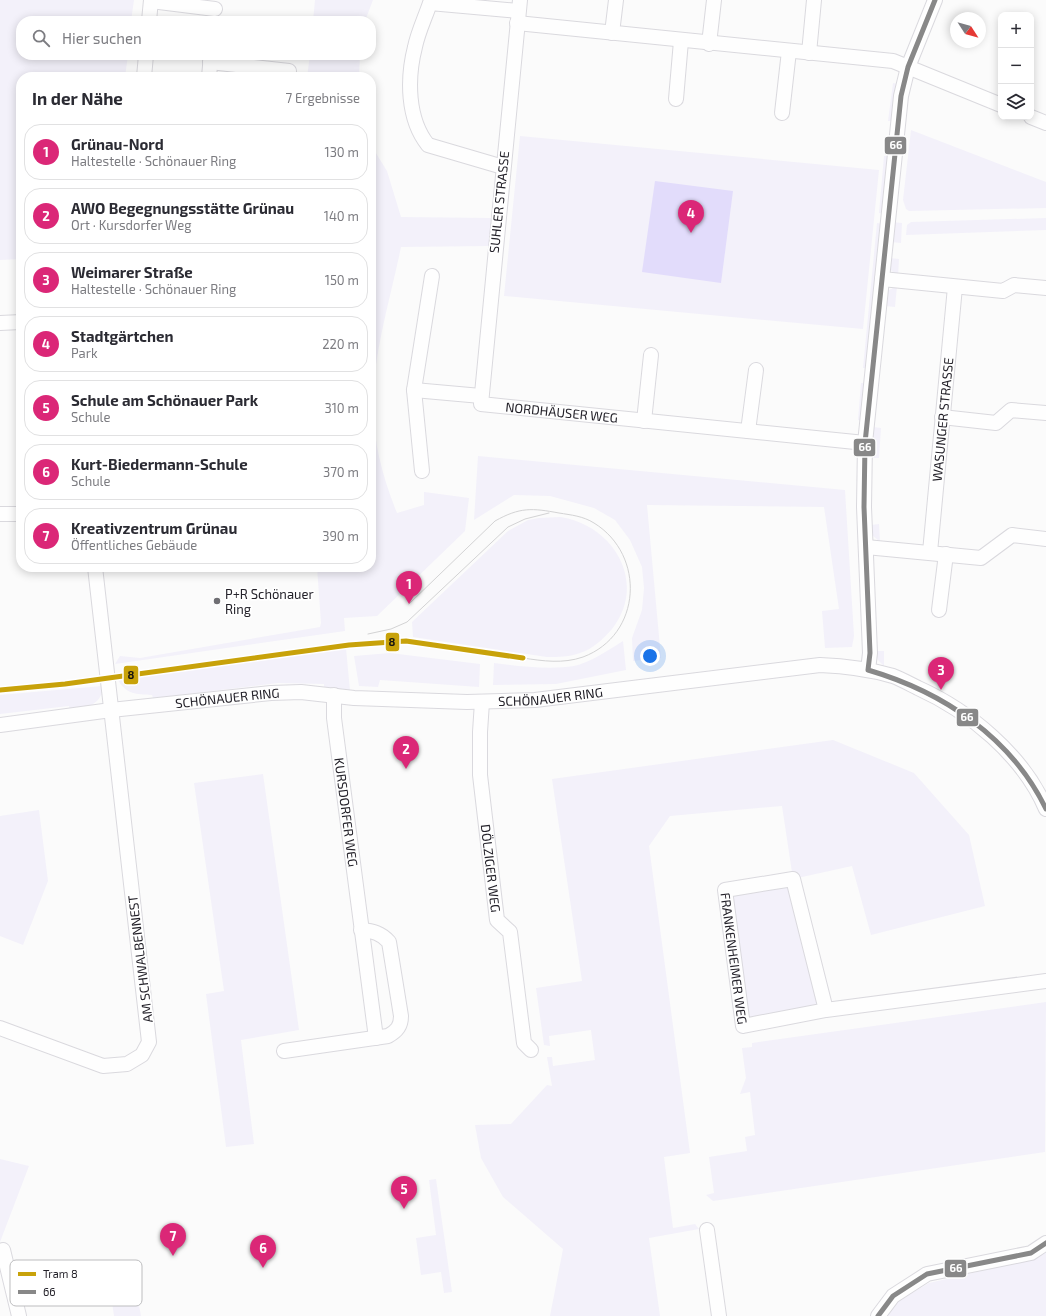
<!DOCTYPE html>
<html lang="de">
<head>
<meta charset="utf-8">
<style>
	body { margin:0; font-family:"Exo 2",sans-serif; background:#f7f7f7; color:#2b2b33 }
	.controls { position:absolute; right:12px; top:12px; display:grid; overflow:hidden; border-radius:8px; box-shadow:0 2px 10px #0003 }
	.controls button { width:36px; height:36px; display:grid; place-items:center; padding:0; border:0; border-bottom:1px solid #e1e1e2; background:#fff; color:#2b2b33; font:20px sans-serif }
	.compass { position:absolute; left:950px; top:12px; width:36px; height:36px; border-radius:50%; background:#fff; box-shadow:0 2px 10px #0003; rotate:126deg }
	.you { position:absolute; left:650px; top:656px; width:14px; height:14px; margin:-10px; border:3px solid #fff; border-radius:50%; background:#1a73e8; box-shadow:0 0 0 6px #1a73e833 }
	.badge { display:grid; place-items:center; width:26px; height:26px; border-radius:50%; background:#db2777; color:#fff; font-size:13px; font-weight:700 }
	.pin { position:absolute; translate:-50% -33px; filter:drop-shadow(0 1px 2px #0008) }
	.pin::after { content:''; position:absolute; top:21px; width:14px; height:12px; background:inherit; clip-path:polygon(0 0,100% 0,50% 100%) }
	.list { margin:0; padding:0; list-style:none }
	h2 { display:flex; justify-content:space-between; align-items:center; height:52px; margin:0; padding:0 16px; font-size:17px }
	h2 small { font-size:13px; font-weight:400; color:#7c7c81 }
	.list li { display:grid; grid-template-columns:26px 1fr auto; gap:12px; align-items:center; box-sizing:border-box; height:56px; margin:0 8px 8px; padding:0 8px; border:1px solid #e1e1e2; border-radius:16px }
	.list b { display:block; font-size:15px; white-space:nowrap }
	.list p { margin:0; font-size:13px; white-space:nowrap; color:#7c7c81 }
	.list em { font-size:13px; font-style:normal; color:#7c7c81 }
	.icon { flex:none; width:22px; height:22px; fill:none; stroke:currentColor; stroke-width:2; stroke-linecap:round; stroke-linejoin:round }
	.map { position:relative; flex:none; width:1046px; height:1316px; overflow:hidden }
	.search { position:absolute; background:#fff; box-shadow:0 2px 10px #0003; left:16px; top:16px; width:360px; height:44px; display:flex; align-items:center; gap:10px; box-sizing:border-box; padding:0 14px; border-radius:16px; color:#7c7c81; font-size:15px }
	.panel { position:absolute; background:#fff; box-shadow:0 2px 10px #0003; left:16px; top:72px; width:360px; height:500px; border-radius:16px }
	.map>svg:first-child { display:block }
	.green { fill:#f3f1fa }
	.water { fill:#e2dcfb }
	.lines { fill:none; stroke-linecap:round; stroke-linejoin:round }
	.street-casing { stroke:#dad9de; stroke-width:16 }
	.street { stroke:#fefefe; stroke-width:14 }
	.tram { stroke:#d3d3d4; stroke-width:1 }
	.bus-1-casing { stroke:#fff; stroke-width:8 }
	.bus-1 { stroke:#888; stroke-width:5 }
	.tram-1-casing { stroke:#fff; stroke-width:8 }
	.tram-1 { stroke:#c8a20a; stroke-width:5 }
	.poi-dot { fill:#6f6e73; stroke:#fff; stroke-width:1.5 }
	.labels { text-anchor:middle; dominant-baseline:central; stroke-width:3.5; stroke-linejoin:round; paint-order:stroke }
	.street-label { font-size:13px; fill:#24222a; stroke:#fff }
	.poi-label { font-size:13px; fill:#24222a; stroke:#fff; text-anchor:start }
	.key { fill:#fff; stroke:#bdbdbf; stroke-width:1 }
	.key-label { font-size:11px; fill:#24222a }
	.line-badge { stroke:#fff; stroke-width:1.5 }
	.badge-label { font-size:11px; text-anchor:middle; font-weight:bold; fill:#fff }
	.pale-badge-label { font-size:11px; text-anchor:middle; font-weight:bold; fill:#111 }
</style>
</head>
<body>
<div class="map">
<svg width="1046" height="1316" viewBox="0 0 1046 1316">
	<rect width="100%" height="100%" fill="#fbfbfb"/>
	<!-- green -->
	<path class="green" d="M 0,0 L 134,0 L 131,21 L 21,21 L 21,55 L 128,55 L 125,77 L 21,77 L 21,259 L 0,260 Z
		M 315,0 L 373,0 L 365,21 L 313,21 Z
		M 310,55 L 360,55 L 359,77 L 307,77 Z
		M 893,83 L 898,84 L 893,121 L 888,121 Z
		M 911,130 L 1046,182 L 1046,208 L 909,211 L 906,209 L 903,200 Z
		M 520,136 L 879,170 L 863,329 L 504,296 Z
		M 371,140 L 374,150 L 387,171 L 401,217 L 491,218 L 490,246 L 401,247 C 391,296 373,355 373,404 C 373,442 383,478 397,513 L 424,505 L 424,492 L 469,498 L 465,531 L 377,616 L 344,618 L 345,631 L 115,664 L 120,656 L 140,658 L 320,627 L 321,623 L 317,567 L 371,567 Z
		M 884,156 L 889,156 L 885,214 L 879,213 Z
		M 1046,218 L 1046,230 L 906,235 L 907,225 L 911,222 Z
		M 892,222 L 902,223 L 901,243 L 891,242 Z
		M 877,223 L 883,224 L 868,368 L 863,368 Z
		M 890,258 L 899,259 L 898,277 L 889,268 Z
		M 897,286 L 895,307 L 885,306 L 887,291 Z
		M 861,383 L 866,383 L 862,421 L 858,420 Z
		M 873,427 L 881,428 L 879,458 L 870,458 Z
		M 478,456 L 845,490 L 854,636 L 852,647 L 825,648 L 822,611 L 839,609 L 824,507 L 647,505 L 661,658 L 633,661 L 632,638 L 642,610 L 644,588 L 642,567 L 630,540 L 615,520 L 594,508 L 550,496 L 514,495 L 474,520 Z
		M 560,517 C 614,525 648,583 612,629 C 603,639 593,649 580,653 C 570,657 558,657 547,657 L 413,637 L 412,622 L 508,531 L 528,520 L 539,518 Z
		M 879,524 L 880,542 L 871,534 L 871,525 Z
		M 623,641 L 626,670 L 556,684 L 493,685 L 494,663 C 518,666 549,670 574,666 C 589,663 609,650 623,641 Z
		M 346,648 L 350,691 L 324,689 L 324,684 L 278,683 L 153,698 L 152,695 C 136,694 127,695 118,680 Z
		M 875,651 L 884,651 L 884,666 L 878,660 Z
		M 390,653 L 480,664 L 479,687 L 380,680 L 378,687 L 359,686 L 354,656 Z
		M 102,686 C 104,705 84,708 70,711 L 69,706 L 0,714 L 0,695 Z
		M 833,740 L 914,773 L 969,835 L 985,906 L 871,935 L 852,866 L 793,879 L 826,1010 L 743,1026 L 725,890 L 793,879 L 782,806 L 670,816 L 649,846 L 690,1153 L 664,1157 L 673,1228 L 695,1224 L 699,1229 L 649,1238 L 660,1316 L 550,1316 L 563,1249 L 503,1197 L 481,1158 L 475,1125 L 511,1124 L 547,1085 L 552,1086 L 547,1057 L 552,1057 L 553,1066 L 595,1060 L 591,1030 L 549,1036 L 550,1046 L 544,1045 L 536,988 L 582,981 L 552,779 Z
		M 263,774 L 299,1030 L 241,1040 L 254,1144 L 226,1147 L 206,994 L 224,991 L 194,783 Z
		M 39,810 L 48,881 L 23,945 L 0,936 L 0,816 Z
		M 1046,1002 L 1045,1152 L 713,1201 L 706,1195 L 714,1193 L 709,1157 L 747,1151 L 745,1137 L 755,1135 L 750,1092 L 740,1094 L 746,1078 L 742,1048 L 752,1047 L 752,1043 Z
		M 0,1159 L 29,1166 L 0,1242 Z
		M 436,1179 L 452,1292 L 444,1293 L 441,1272 L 421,1275 L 416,1238 L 436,1235 L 429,1180 Z
		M 1046,1252 L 1046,1316 L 888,1316 L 898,1301 L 929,1283 L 1033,1259 Z
		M 135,1284 L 141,1316 L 114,1316 L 110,1289 Z"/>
	<!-- water -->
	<path class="water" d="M 655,181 L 733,191 L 721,283 L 642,272 Z"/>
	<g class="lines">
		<!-- street casing -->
		<g class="street-casing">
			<g id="street">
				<path id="s1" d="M 520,0 L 481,404 L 865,443"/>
				<path d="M 151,1 L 215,9"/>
				<path d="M 149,21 L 151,0"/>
				<path d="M 517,23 L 893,61 L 1001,105"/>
				<path d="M 612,33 L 616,0"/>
				<path d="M 709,44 L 714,0"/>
				<path d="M 809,53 L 814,0"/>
				<path d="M 210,62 L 289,71"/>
				<path d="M 144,77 L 146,55"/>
				<path d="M 209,77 L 211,55"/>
				<path d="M 676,99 L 681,41"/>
				<path d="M 782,113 L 789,51"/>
				<path d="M 1031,117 L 1046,123"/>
				<path d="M 503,167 L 428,145 C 407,119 407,78 415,47 C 418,32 425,18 430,3 L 518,11"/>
				<path d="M 882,279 L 1003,291 L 1014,285 L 1046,288"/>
				<path d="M 0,323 L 21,322"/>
				<path d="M 414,390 L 481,396"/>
				<path d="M 942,417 L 996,423 L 1011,410 L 1046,413"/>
				<path d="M 644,421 L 651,355"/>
				<path d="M 748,431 L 756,370"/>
				<path d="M 422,471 L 414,390 L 432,276"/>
				<path d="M 0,514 L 21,514"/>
				<path d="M 866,547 L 981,558 L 1012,535 L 1046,539"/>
				<path id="s2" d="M 930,552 L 955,287"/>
				<path d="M 939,610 L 946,554"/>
				<path d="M 868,670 L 870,653 L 864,507 L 865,443 L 882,279 L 901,96 L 908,67 L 935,0"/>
				<path id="s3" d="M 334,695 L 334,718 L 376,1038"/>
				<path id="s4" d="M 482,702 L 480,732 L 480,775 L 497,920 L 510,932 L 524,1043 L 531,1050"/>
				<path id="s5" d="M 0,725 L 111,710 L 271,693 L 301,692 L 354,698 L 467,702 L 535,700 L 820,665 C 845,666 869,669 893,676 C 901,679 910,684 918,688 C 969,711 1023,755 1046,809"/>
				<path id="s6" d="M 826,1010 L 793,879 L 725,890 L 743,1026 L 826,1010 L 1046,981"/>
				<path d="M 0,1028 L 103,1066 L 127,1064 L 142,1055 L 149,1042 L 95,567"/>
				<path d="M 284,1051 L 388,1036 C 397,1031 401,1026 401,1016 L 389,942 C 381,933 373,931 361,930"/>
				<path d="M 707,1230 L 719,1316"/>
				<path d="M 3,1250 L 19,1316"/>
				<path d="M 878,1316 L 893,1296 L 927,1274 L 1031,1253 L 1046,1243"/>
			</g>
		</g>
		<!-- street -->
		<use href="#street" class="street"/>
		<!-- tram -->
		<path class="tram" d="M 409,604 L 495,521 C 520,507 532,508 559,513 C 571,515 583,516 594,523 C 646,555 642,635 583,657 C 563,664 543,661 523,658
			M 368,634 L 391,629 L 407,622 L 508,527 L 525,519 L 549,513"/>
		<!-- bus-1 casing -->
		<g class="bus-1-casing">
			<path id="bus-1" d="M 935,0 L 908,67 L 901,96 L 865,443 L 864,507 L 870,653 L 868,670 C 943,692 1011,737 1046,809
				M 878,1316 L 893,1296 L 927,1274 L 1031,1253 L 1046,1243"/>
		</g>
		<!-- bus-1 -->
		<use href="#bus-1" class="bus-1"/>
		<!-- tram-1 casing -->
		<g class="tram-1-casing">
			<path id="tram-1" d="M 0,690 L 65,684 L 349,645 L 406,641 L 523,658"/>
		</g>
		<!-- tram-1 -->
		<use href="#tram-1" class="tram-1"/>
	</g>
	<!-- markers -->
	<circle class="poi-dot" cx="217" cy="601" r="4"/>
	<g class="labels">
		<!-- street labels -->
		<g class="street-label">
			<text transform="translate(499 202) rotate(-84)">SUHLER STRASSE</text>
			<text stroke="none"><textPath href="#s1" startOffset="487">NORDHÄUSER WEG</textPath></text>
			<text stroke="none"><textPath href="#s2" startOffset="133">WASUNGER STRASSE</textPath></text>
			<text stroke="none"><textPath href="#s5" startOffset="553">SCHÖNAUER RING</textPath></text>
			<text stroke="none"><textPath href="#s5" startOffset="229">SCHÖNAUER RING</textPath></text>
			<text stroke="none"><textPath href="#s3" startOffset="118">KURSDORFER WEG</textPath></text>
			<text stroke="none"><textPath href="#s4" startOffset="167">DÖLZIGER WEG</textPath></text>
			<text stroke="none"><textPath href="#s6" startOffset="273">FRANKENHEIMER WEG</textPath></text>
			<text transform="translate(140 959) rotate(-97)">AM SCHWALBENNEST</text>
		</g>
		<!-- poi labels -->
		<g class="poi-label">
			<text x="225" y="594">P+R Schönauer<tspan x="225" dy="15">Ring</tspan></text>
		</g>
	</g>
	<!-- legend -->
	<rect x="10" y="1260" width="132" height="46" rx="6" class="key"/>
	<rect x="18" y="1272" width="18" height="4" fill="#c8a20a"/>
	<rect x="18" y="1290" width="18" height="4" fill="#888"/>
	<g class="key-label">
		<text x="43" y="1278">Tram 8</text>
		<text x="43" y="1296">66</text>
	</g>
	<g class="line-badge">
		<rect x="884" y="136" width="23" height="19" rx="4" fill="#888"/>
		<rect x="853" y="438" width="23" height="19" rx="4" fill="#888"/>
		<rect x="385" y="632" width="15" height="20" rx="4" fill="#c8a20a"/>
		<rect x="123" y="665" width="16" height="20" rx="4" fill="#c8a20a"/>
		<rect x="956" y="708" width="23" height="19" rx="4" fill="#888"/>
		<rect x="944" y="1259" width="23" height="19" rx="4" fill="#888"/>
	</g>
	<g class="badge-label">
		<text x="896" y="149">66</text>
		<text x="865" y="451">66</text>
		<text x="967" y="721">66</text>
		<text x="956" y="1272">66</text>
	</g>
	<g class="pale-badge-label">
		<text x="392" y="646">8</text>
		<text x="131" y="679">8</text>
	</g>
</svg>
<div class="controls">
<button>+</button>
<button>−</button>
<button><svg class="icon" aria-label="layers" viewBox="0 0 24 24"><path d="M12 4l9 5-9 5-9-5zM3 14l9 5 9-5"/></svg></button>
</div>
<svg class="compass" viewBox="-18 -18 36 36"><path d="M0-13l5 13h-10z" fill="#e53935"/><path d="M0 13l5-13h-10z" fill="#7c7c81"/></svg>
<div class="you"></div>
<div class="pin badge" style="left:409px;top:604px">1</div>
<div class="pin badge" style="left:406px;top:769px">2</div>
<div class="pin badge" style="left:941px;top:690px">3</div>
<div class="pin badge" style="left:691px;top:233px">4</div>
<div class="pin badge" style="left:404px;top:1209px">5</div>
<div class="pin badge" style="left:263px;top:1268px">6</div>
<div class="pin badge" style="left:173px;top:1256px">7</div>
<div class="search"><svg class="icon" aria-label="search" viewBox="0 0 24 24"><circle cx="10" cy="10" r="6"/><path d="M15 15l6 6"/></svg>Hier suchen</div>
<section class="panel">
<h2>In der Nähe<small>7 Ergebnisse</small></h2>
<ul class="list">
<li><span class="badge">1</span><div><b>Grünau-Nord</b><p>Haltestelle · Schönauer Ring</p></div><em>130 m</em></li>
<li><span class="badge">2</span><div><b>AWO Begegnungsstätte Grünau</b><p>Ort · Kursdorfer Weg</p></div><em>140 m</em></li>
<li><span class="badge">3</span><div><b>Weimarer Straße</b><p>Haltestelle · Schönauer Ring</p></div><em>150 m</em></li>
<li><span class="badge">4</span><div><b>Stadtgärtchen</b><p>Park</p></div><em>220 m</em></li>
<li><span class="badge">5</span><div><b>Schule am Schönauer Park</b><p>Schule</p></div><em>310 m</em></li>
<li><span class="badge">6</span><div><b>Kurt-Biedermann-Schule</b><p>Schule</p></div><em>370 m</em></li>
<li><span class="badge">7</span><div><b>Kreativzentrum Grünau</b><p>Öffentliches Gebäude</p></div><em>390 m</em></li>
</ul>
</section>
</div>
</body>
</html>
